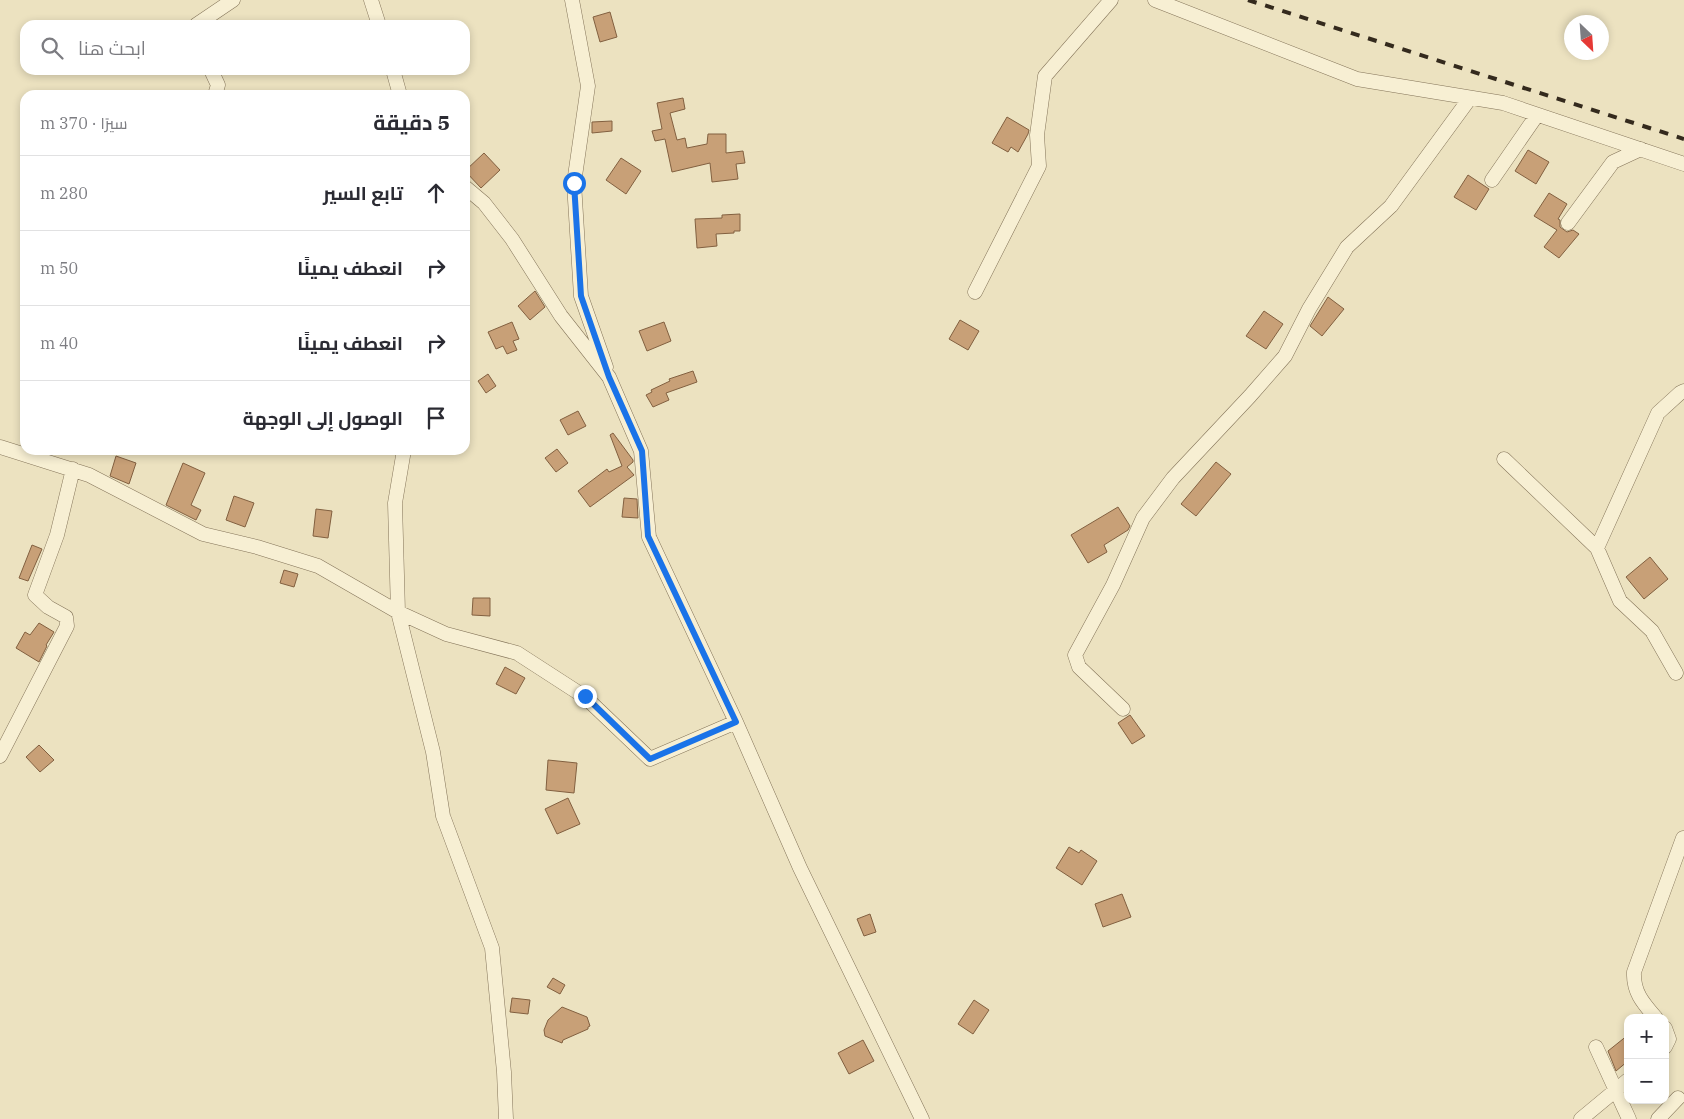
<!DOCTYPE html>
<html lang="ar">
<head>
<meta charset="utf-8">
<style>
	body { margin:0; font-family:"IBM Plex Serif",Cairo,serif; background:#f7f7f7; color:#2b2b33; direction:rtl }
	.controls { position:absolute; right:15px; bottom:15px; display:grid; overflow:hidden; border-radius:10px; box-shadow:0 2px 8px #0003 }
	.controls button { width:45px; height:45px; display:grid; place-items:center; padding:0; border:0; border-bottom:1px solid #e1e1e2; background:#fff; color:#2b2b33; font:25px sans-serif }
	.compass { position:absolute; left:1564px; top:15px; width:45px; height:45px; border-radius:50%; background:#fff; box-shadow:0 2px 8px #0003; rotate:155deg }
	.stop { position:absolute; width:15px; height:15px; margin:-11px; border:4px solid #1a73e8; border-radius:50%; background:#fff }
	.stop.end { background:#1a73e8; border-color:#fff; box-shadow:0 1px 5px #0008 }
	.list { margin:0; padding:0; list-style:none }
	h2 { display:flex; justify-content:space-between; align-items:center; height:65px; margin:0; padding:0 20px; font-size:21px }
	h2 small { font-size:16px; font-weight:400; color:#7c7c81 }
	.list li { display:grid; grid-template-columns:32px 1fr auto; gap:15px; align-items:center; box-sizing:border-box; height:75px; padding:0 20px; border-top:1px solid #e1e1e2 }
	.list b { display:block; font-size:19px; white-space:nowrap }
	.list em { font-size:16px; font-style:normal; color:#7c7c81 }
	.icon { flex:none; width:28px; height:28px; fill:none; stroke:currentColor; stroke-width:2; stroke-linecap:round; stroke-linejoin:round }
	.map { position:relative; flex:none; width:1684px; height:1119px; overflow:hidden; direction:ltr }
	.search { position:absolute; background:#fff; box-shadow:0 2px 8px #0003; left:20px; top:20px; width:450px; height:55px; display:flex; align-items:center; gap:12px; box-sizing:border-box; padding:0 18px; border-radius:15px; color:#7c7c81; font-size:19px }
	.panel { position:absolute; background:#fff; box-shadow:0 2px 8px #0003; left:20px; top:90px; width:450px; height:365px; border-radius:15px; direction:rtl }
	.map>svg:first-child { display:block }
	.building { fill:#c8a077; stroke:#826040 }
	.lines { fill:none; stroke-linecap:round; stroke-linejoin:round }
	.minor-casing { stroke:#847459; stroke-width:15 }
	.minor { stroke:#f7efd3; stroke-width:14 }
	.rail { stroke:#342a1d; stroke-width:4; stroke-dasharray:9 9; stroke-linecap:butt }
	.route { stroke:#1a73e8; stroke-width:6 }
</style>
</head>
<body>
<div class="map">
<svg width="1684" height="1119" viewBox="0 0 1684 1119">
	<rect width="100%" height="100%" fill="#ece2c0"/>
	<!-- building -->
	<path class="building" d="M 610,12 L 617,37 L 600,42 L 593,17 Z
		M 683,98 L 685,109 L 670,113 L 677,140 L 685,138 L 687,148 L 707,144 L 708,134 L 726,134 L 726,153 L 743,151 L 745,163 L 736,164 L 738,179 L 712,182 L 710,163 L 672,172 L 665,139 L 655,141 L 652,131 L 662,129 L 657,103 Z
		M 1007,117 L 1029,130 L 1028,134 L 1018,152 L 1011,147 L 1008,152 L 992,143 Z
		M 612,121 L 612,131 L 592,133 L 592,122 Z
		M 1528,150 L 1549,162 L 1536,184 L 1515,171 Z
		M 484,153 L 500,170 L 481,188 L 465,171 Z
		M 621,158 L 641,171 L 626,194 L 606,180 Z
		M 1468,175 L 1489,189 L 1476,210 L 1454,197 Z
		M 1549,193 L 1567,204 L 1558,219 L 1560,220 L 1560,227 L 1567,232 L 1573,230 L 1579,234 L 1559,258 L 1544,247 L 1557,230 L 1534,216 Z
		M 740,214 L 740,231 L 734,231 L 734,233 L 716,234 L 717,246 L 697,248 L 695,219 L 722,218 L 722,215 Z
		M 535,291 L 545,307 L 530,320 L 518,306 Z
		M 1328,297 L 1344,309 L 1322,336 L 1310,326 Z
		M 1264,311 L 1283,324 L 1266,349 L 1246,336 Z
		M 960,320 L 979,331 L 968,350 L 949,339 Z
		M 512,322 L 519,339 L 513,341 L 517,350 L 507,354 L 503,346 L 496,349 L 488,332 Z
		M 664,322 L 671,341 L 647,351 L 639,331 Z
		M 693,371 L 697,382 L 666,393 L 669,400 L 653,407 L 646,395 L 652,392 L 651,390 L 670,381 L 669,379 Z
		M 488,374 L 496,386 L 486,393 L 478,381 Z
		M 578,411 L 586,426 L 568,435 L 560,420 Z
		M 613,433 L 633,460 L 633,462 L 627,467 L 634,475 L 590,507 L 578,491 L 607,469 L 609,472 L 622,466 L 610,435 Z
		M 557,449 L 568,463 L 556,472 L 545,458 Z
		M 116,456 L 136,463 L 129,484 L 110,476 Z
		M 1216,462 L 1231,474 L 1196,516 L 1181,504 Z
		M 183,463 L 205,473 L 191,505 L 201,510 L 196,520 L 166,505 Z
		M 234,496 L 254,503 L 245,527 L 226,520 Z
		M 624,498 L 637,499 L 638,518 L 622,517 Z
		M 1118,507 L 1130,526 L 1128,530 L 1104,545 L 1107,552 L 1088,563 L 1071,535 Z
		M 316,509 L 332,511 L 328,538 L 313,536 Z
		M 32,545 L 42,549 L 28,581 L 19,578 Z
		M 1650,557 L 1668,579 L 1644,599 L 1626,577 Z
		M 284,570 L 298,574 L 294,587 L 280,583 Z
		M 473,598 L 490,598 L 490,616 L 472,615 Z
		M 39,623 L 54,632 L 46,645 L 47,646 L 39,662 L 16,648 L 25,632 L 30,635 Z
		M 505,667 L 525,678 L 516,694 L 496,684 Z
		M 1130,715 L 1145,736 L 1132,744 L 1118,723 Z
		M 39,745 L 54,760 L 40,772 L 26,757 Z
		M 548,760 L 577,763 L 574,793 L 546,790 Z
		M 568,798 L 580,824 L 557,834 L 545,809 Z
		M 1069,847 L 1079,853 L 1081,850 L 1097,861 L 1082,885 L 1056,868 Z
		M 1122,894 L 1131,917 L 1103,927 L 1095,904 Z
		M 870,914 L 876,932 L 864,936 L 857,919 Z
		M 553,978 L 565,985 L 560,994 L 547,987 Z
		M 512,998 L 530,1000 L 528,1014 L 510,1012 Z
		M 974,1000 L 989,1010 L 973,1034 L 958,1024 Z
		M 562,1007 L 587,1017 L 590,1026 L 588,1027 L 588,1029 L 563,1040 L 562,1043 L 545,1036 L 544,1030 L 548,1020 Z
		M 1628,1035 L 1628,1061 L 1616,1071 L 1608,1051 Z
		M 863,1040 L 874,1061 L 849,1074 L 838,1053 Z"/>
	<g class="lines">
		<!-- minor casing -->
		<g class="minor-casing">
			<path id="minor" d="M 371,0 L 379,25
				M 572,0 L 588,86 L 574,183 L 581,296 L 606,367
				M 1155,0 L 1357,79 L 1503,103 L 1684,164
				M 196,25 L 233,0
				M 211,70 L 218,85 L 215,95
				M 393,70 L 400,95
				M 1492,180 L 1537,115
				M 465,187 L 484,203 L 512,239 L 561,316 L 609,377 L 641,451 L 649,537 L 736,722 L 800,868 L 922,1119
				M 1568,223 L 1613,162 L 1641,149
				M 975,292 L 1039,166 L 1037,135 L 1045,76 L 1111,0
				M 0,447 L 89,475 L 203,534 L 257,547 L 318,566 L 398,612 L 446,634 L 517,653 L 585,697 L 650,759 L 736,722
				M 404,450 L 395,503 L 398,612 L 433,752 L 443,816 L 492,948 L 504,1072 L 506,1119
				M 1504,459 L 1597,548 L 1658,413 L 1680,393 L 1684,391
				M 1597,548 L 1620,601 L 1652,631 L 1676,673
				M 1123,709 L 1079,667 L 1075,655 L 1113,585 L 1143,518 L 1173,478 L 1250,396 L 1285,356 L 1309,309 L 1347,247 L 1391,206 L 1470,98
				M 0,756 L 67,626 L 66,617 L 48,607 L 35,595 L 57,535 L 73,469
				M 1656,1018 C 1643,1003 1633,992 1634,972 L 1683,838
				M 1665,1028 L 1669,1039 L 1665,1047
				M 1596,1047 L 1629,1119
				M 1581,1119 L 1628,1080
				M 1658,1119 L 1678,1098"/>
		</g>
		<!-- minor -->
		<use href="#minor" class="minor"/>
		<!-- rail -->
		<path class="rail" d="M 1248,0 L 1684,139"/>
	</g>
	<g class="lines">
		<!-- route -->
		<path class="route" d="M 574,183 L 581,296 L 609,377 L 642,451 L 648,536 L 736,722 L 650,759 L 585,696"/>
	</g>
</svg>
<div class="controls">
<button>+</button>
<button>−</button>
</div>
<svg class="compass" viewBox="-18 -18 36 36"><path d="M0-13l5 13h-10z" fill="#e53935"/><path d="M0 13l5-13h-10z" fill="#7c7c81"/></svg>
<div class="stop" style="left:574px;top:183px"></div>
<div class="stop end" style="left:585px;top:696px"></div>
<div class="search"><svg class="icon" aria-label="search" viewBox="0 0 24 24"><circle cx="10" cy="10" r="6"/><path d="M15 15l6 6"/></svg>ابحث هنا</div>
<section class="panel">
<h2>5 دقيقة<small>سيرًا · 370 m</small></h2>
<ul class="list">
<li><svg class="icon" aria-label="ahead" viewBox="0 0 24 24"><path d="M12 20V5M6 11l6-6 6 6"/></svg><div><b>تابع السير</b></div><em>280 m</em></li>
<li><svg class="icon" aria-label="right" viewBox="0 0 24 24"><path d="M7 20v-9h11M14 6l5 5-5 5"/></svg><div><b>انعطف يمينًا</b></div><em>50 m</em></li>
<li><svg class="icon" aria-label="right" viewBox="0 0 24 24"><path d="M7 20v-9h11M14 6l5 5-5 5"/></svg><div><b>انعطف يمينًا</b></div><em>40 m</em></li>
<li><svg class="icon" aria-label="arrive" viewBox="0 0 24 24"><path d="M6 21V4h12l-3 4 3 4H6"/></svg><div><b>الوصول إلى الوجهة</b></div></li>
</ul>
</section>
</div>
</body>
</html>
